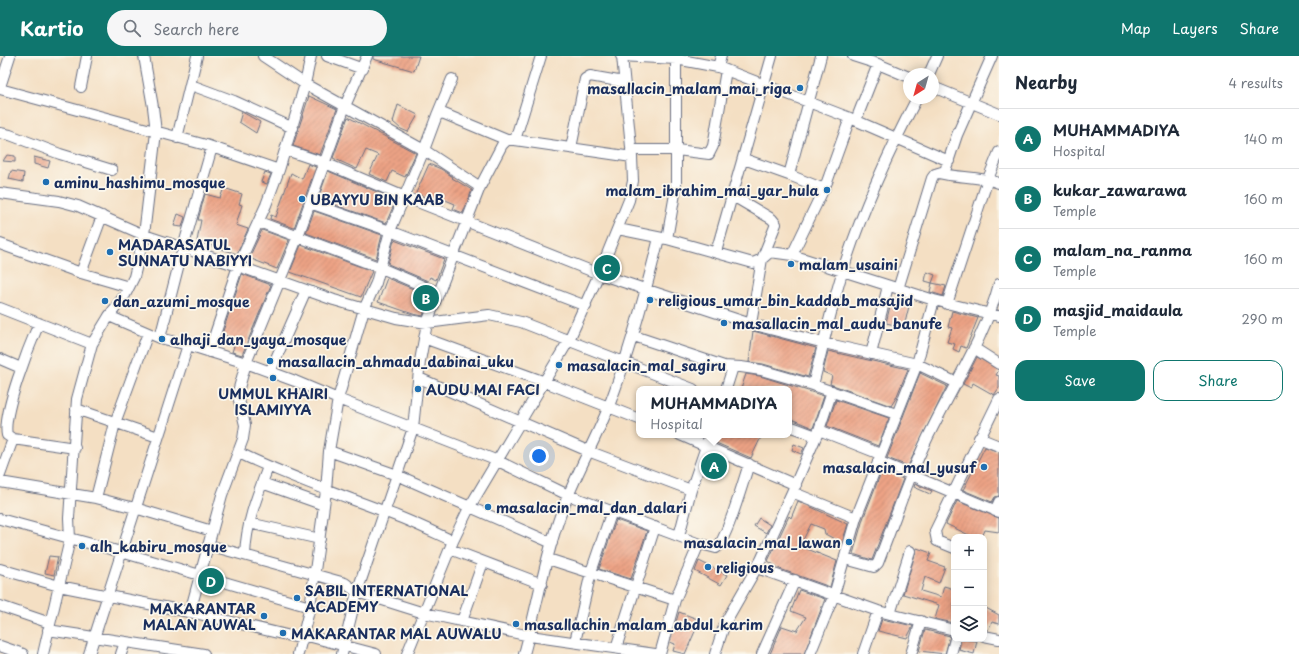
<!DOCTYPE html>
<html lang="en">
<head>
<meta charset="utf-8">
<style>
	body { margin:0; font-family:"Playpen Sans",sans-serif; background:#f6f6f7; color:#1f2937 }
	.controls { position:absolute; right:12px; bottom:12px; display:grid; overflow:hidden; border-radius:8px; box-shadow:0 2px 10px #0003 }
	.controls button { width:36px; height:36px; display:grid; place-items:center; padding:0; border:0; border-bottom:1px solid #e0e1e3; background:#fff; color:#1f2937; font:20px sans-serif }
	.compass { position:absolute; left:903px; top:12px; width:36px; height:36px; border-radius:50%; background:#fff; box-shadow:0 2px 10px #0003; rotate:217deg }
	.you { position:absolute; left:539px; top:400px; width:14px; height:14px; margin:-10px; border:3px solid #fff; border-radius:50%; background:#1a73e8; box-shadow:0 0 0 6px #1a73e833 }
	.badge { display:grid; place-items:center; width:26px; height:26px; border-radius:50%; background:#0f766e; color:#fff; font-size:13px; font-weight:700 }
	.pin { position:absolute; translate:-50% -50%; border:2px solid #fff; box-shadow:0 1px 4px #0006 }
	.popup { position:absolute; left:636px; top:330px; width:156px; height:52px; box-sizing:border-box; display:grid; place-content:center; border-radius:8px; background:#fff; filter:drop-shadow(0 1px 3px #0005); font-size:13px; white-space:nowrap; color:#747a83 }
	.popup b { font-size:15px; color:#1f2937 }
	.popup::after { content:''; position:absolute; left:50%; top:100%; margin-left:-8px; border:8px solid transparent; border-top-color:#fff }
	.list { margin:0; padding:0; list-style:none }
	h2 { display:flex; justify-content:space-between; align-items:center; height:52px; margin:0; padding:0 16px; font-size:17px }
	h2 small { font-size:13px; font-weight:400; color:#747a83 }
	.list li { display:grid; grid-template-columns:26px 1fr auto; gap:12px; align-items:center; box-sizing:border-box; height:60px; padding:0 16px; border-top:1px solid #e0e1e3 }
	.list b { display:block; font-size:15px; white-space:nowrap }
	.list p { margin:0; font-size:13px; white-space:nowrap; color:#747a83 }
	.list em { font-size:13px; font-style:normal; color:#747a83 }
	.actions { display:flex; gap:8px; padding:12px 16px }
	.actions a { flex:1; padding:9px 0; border:1px solid #0f766e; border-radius:12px; text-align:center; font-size:14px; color:#0f766e }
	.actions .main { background:#0f766e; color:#fff }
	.icon { flex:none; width:22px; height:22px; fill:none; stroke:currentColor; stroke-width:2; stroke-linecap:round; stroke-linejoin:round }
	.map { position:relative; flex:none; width:999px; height:598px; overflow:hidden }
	header { display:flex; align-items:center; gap:24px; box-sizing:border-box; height:56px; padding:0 20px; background:#0f766e; color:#fff }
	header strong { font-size:19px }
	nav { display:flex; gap:22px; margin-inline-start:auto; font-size:14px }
	.search { width:280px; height:36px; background:#f6f6f7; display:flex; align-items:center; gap:10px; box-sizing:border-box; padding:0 14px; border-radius:22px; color:#747a83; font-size:15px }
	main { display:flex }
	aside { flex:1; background:#fff }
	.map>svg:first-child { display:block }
	.building { fill:url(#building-hatch) }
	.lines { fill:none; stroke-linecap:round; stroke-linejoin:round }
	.minor-casing { stroke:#676d81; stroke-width:12 }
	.minor { stroke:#fff; stroke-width:10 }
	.poi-dot { fill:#1f6fb2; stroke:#fbf7ec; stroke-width:1.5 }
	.labels { text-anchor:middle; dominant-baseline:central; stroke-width:3.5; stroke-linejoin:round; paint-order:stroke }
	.poi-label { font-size:14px; font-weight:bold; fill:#1b2f5e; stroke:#fbf7ec; text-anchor:start }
</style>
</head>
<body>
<header>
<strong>Kartio</strong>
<div class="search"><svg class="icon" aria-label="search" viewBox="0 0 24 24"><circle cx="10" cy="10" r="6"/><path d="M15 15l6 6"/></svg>Search here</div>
<nav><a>Map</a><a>Layers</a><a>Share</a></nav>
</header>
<main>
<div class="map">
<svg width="999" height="598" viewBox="0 0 999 598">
	<defs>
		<pattern id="building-hatch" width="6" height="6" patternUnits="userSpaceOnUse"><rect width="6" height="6" fill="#eda385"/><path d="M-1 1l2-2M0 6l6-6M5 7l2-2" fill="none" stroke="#bf8570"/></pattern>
	</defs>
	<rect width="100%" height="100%" fill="#fbf7ec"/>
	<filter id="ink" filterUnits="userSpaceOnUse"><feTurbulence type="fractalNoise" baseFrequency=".025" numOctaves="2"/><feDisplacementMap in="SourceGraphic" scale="8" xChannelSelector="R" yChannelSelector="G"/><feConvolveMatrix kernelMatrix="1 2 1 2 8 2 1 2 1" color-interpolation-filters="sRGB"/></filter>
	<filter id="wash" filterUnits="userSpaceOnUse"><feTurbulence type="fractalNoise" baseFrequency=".012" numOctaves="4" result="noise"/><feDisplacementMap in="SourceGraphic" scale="16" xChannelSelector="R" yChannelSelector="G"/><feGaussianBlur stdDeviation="0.9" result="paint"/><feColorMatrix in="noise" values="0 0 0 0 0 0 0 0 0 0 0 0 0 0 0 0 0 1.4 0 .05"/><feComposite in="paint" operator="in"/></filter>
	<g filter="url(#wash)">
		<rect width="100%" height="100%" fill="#f4dfc3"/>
		<g id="blocks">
			<!-- building -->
			<path class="building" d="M 373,0 L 419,0 L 414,15 L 373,3 Z
				M 309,40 L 337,53 L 320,99 L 293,90 Z
				M 398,49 L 418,59 L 408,76 L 401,73 L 393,66 Z
				M 242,56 L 260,66 L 256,77 L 239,66 Z
				M 348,61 L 416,97 L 405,121 L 392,115 L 387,126 L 369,118 L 378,99 L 366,94 L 357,113 L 333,102 Z
				M 7,99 L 15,100 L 15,106 L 3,105 Z
				M 34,101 L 50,105 L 48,112 L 34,108 Z
				M 308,108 L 316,111 L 294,172 L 270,163 L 271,159 L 276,161 L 291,117 L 302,123 Z
				M 429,108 L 441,113 L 453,121 L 452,122 L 472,134 L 463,157 L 453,153 L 455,148 L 443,143 L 441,148 L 416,137 Z
				M 11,115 L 24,117 L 23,126 L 9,123 Z
				M 328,115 L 396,144 L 386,167 L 318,143 Z
				M 265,116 L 271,118 L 267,128 L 261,126 Z
				M 224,132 L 242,138 L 239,148 L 242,149 L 236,169 L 248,173 L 237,198 L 197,185 L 201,164 L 198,164 L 205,138 L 220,142 Z
				M 314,155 L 382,179 L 376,203 L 306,177 Z
				M 178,158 L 185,161 L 182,171 L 174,170 Z
				M 262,174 L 289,184 L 277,213 L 249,202 Z
				M 394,184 L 444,203 L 436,224 L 430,221 L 428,225 L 388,208 Z
				M 301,189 L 372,215 L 361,241 L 290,216 Z
				M 927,216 L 935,219 L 932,227 L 925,225 Z
				M 242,218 L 271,229 L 242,299 L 232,296 L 234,290 L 228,288 L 231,282 L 222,278 Z
				M 387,222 L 430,240 L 423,260 L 413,258 L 378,246 Z
				M 932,227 L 946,230 L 943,240 L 930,236 Z
				M 892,242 L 910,246 L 904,271 L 886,267 Z
				M 952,255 L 978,262 L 966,292 L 961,290 L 959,296 L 953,293 L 955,288 L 947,286 L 952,272 L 948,271 Z
				M 753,275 L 816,292 L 808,321 L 763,308 L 749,306 Z
				M 828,295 L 908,313 L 896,342 L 891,350 L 830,328 L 832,320 L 823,316 Z
				M 977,301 L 999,314 L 996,319 L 999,320 L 999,332 L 994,339 L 973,327 L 971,332 L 963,328 Z
				M 920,317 L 947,330 L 908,410 L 887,402 Z
				M 746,318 L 760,320 L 824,340 L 813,372 L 789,362 L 789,333 L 741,333 Z
				M 836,344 L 889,362 L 878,390 L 827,370 Z
				M 716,379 L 762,379 L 751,402 L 714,386 Z
				M 794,388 L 804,392 L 801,398 L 792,394 Z
				M 985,391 L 999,396 L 999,440 L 995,441 L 992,446 L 963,434 Z
				M 882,414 L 903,423 L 872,504 L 853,498 L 863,463 Z
				M 915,428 L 932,435 L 930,438 L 914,431 Z
				M 798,445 L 848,468 L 842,487 L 825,478 L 824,473 L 811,468 L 800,490 L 837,505 L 830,531 L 780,513 L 768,505 L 789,460 L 791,462 Z
				M 957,445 L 999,462 L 999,476 L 985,474 L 982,481 L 973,481 L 946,468 Z
				M 759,462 L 770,469 L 766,477 L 754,470 Z
				M 616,464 L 647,475 L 631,523 L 599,513 Z
				M 917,492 L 931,497 L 928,505 L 945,511 L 939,527 L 925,521 L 921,535 L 941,541 L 944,530 L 954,533 L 954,567 L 935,563 L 939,549 L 903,538 Z
				M 49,500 L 58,501 L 54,519 L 45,517 Z
				M 699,505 L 727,519 L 721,529 L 695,515 Z
				M 799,534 L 825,543 L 804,598 L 770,598 L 782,570 L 797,575 L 806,561 L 791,555 Z
				M 984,551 L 999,559 L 999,568 L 992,566 L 988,574 L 984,574 Z
				M 679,556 L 700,564 L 685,598 L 673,595 L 675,588 L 670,586 Z
				M 882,563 L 913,570 L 907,582 L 878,575 Z
				M 925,574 L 950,580 L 945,598 L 919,595 Z
				M 961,583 L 977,585 L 974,598 L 959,594 Z"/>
		</g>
	</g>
	<g filter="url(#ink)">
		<use href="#blocks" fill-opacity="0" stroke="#676d81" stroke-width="1"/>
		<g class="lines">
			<!-- minor casing -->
			<g class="minor-casing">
				<path id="minor" d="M 263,0 L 305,28 L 424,94 L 480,131
					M 327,0 L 363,13
					M 621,0 L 676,3 L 718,11 L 850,62 L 949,105
					M 853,0 L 878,8 L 909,21
					M 718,11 L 721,0
					M 929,18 L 937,0
					M 191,29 L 234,45 L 293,72
					M 0,31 L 10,0
					M 81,31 L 87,0
					M 933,31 L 999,58
					M 0,33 L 206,89 L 279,114
					M 437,59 L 452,23
					M 856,64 L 878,8
					M 0,77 L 10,79 L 60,98 L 112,114
					M 177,82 L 197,0
					M 515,84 L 541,0
					M 571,92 L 585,23 L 590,20 L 624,26
					M 286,94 L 325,107 L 405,141 L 599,218 L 751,268 L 824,287 L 917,308 L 957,327
					M 631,94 L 677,94 L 709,98 L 713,90 L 726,14
					M 744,103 L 789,119 L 824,133
					M 938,117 C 958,122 980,120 999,127
					M 789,119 L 821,0
					M 0,137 L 59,145 L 78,150 L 144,179 L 238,210 L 334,244 L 396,262 L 427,267 L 489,259 L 521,266 L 693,333
					M 733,140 L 772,163 L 776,168 L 762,203 L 751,268
					M 310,147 L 390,175 L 586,250
					M 259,166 L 381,212 L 439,237
					M 618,173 L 667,183 L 753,207 L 762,203 L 770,196 L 792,199 L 934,244 L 999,260
					M 667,183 L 676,132 L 676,0
					M 0,188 L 81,217 L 129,231
					M 716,196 L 772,0
					M 792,199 L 827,126 L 850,62
					M 81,217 L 102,160
					M 898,233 L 932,122 L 935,118 L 945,115 L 957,79 L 992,0
					M 947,248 L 988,123 L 999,96
					M 0,252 L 92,288
					M 39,267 C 30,288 2,358 7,379 L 13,383 L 75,392
					M 634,280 L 724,310 L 741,311 L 761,314 L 813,329 L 896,358
					M 160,282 L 183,192 L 212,91
					M 424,282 L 545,326 L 639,363
					M 188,289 L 246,307 L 295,325 L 338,343 L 498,405 L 568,439 L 697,487 L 698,490 L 675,544 L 660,598
					M 974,292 L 999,308
					M 209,296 L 238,210 L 266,149 L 279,114 L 305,28 L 311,0
					M 871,298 L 888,230
					M 0,303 L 21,312
					M 270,316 L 306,234
					M 419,322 L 588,395 L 691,434
					M 813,329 C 823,291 831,252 843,214 C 862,155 888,97 917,42
					M 726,333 L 733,311
					M 76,353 L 158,381
					M 789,370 L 816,380
					M 819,374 L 880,398
					M 680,379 L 796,429
					M 979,382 L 999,390
					M 329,395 L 397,419 L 552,487
					M 239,397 C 287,420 336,437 386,456 C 409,464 431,475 453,485
					M 878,405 L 999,456
					M 0,419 L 13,383
					M 0,426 L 96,442 L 115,367 L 148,277
					M 262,427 L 324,449
					M 792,436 L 856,462
					M 96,442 L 135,452 L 212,475
					M 995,455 L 999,446
					M 0,463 L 121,496 L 310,551
					M 249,467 L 320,483
					M 679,480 L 691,434 L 710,379
					M 697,487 L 716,492 C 726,486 744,423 749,408
					M 208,489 L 345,527 L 357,536 L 424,557 L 530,580 L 655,598
					M 954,492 L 937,485 L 935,475 L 999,343
					M 450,493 L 542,528
					M 245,499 C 246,468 257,440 268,411
					M 548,503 L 675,544
					M 845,503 L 874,511 L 878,507 C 896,461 911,413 934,369 C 957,323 986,278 999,228
					M 757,512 L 878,555 L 954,574
					M 0,513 L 59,530 L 199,558 L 303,583
					M 0,550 L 50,567
					M 190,556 L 222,439 L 243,383 L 245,369 L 238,340 L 239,332 L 246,307 L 298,180 L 345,50 L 367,0
					M 890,558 L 910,495
					M 462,565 L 483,506
					M 48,574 L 204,598
					M 304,579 L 376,598
					M 984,580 L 999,583
					M 575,586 L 591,516 L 612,455
					M 0,590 L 23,598
					M 616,592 L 655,471
					M 43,598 L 70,483 L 69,462 L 77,343 L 92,288 L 109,260
					M 89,598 L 188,289 L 160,282 L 109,260 L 125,239 L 134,221 L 144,179 L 156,76 L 153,51 L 144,0
					M 121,598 L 125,586
					M 298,598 L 310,551 L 326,435 L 329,395 L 338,343 L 364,253 L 376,227 L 390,175 L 424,94 L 437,59 L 442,57 L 507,84
					M 342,598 L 357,536 L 413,372 L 420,305 L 427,267 L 480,131 L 502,89 L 507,84 L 515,84 L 632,101
					M 407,598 L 453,485 L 469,452 L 569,284 L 599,218 L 629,144 L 633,125 L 632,101 L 622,0
					M 524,598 C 536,555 543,511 557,469 C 570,428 593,390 609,350 C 630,295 645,239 659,182
					M 715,598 L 725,567 L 761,504 L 792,436 L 819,374 L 832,335
					M 762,598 L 795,524
					M 810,598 L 834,539 L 856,462 L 917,308 L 934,244
					M 863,598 L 878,555
					M 911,598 L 921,565
					M 951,598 L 955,583"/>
			</g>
			<!-- minor -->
			<use href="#minor" class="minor"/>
		</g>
	</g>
	<!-- markers -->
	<g class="poi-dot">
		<circle cx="800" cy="32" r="4"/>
		<circle cx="46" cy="126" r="4"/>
		<circle cx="827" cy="134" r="4"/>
		<circle cx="302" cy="143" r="4"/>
		<circle cx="110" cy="196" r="4"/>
		<circle cx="791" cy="208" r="4"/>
		<circle cx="650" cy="244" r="4"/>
		<circle cx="105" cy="245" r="4"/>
		<circle cx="724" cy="267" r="4"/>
		<circle cx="162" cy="283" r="4"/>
		<circle cx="270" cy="305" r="4"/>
		<circle cx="559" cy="309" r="4"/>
		<circle cx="273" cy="322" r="4"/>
		<circle cx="418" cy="333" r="4"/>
		<circle cx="984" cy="411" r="4"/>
		<circle cx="488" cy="451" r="4"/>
		<circle cx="849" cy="486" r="4"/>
		<circle cx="82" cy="490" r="4"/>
		<circle cx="708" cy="511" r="4"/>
		<circle cx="297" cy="542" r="4"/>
		<circle cx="264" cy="560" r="4"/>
		<circle cx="516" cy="568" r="4"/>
		<circle cx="283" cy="577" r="4"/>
	</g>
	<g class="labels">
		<!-- poi labels -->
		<g class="poi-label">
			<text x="792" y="32" text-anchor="end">masallacin_malam_mai_riga</text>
			<text x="54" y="126">aminu_hashimu_mosque</text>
			<text x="819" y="134" text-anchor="end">malam_ibrahim_mai_yar_hula</text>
			<text x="310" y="143">UBAYYU BIN KAAB</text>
			<text x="118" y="188">MADARASATUL<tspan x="118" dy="16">SUNNATU NABIYYI</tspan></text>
			<text x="799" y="208">malam_usaini</text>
			<text x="658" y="244">religious_umar_bin_kaddab_masajid</text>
			<text x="113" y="245">dan_azumi_mosque</text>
			<text x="732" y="267">masallacin_mal_audu_banufe</text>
			<text x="170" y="283">alhaji_dan_yaya_mosque</text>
			<text x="278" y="305">masallacin_ahmadu_dabinai_uku</text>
			<text x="567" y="309">masalacin_mal_sagiru</text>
			<text x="426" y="333">AUDU MAI FACI</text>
			<text x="273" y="337" text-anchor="middle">UMMUL KHAIRI<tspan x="273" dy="16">ISLAMIYYA</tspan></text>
			<text x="976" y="411" text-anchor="end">masalacin_mal_yusuf</text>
			<text x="496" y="451">masalacin_mal_dan_dalari</text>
			<text x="841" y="486" text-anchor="end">masalacin_mal_lawan</text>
			<text x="90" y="490">alh_kabiru_mosque</text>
			<text x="716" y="511">religious</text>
			<text x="305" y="534">SABIL INTERNATIONAL<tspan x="305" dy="16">ACADEMY</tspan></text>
			<text x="256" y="552" text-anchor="end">MAKARANTAR<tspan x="256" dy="16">MALAN AUWAL</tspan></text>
			<text x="524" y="568">masallachin_malam_abdul_karim</text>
			<text x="291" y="577">MAKARANTAR MAL AUWALU</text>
		</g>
	</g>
</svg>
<div class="controls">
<button>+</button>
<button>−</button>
<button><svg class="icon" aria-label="layers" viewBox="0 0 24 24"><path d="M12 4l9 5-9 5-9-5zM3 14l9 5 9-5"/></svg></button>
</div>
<svg class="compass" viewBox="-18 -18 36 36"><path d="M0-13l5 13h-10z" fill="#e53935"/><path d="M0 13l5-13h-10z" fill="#747a83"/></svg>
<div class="you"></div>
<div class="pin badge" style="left:714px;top:410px">A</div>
<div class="popup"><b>MUHAMMADIYA</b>Hospital</div>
<div class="pin badge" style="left:426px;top:242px">B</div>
<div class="pin badge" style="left:607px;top:212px">C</div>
<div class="pin badge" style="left:211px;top:525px">D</div>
</div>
<aside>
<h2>Nearby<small>4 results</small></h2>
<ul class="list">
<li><span class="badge">A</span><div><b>MUHAMMADIYA</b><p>Hospital</p></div><em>140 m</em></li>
<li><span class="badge">B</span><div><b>kukar_zawarawa</b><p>Temple</p></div><em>160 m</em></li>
<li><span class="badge">C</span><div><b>malam_na_ranma</b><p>Temple</p></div><em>160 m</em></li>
<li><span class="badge">D</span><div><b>masjid_maidaula</b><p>Temple</p></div><em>290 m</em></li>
</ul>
<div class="actions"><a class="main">Save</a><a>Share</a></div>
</aside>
</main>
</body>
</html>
